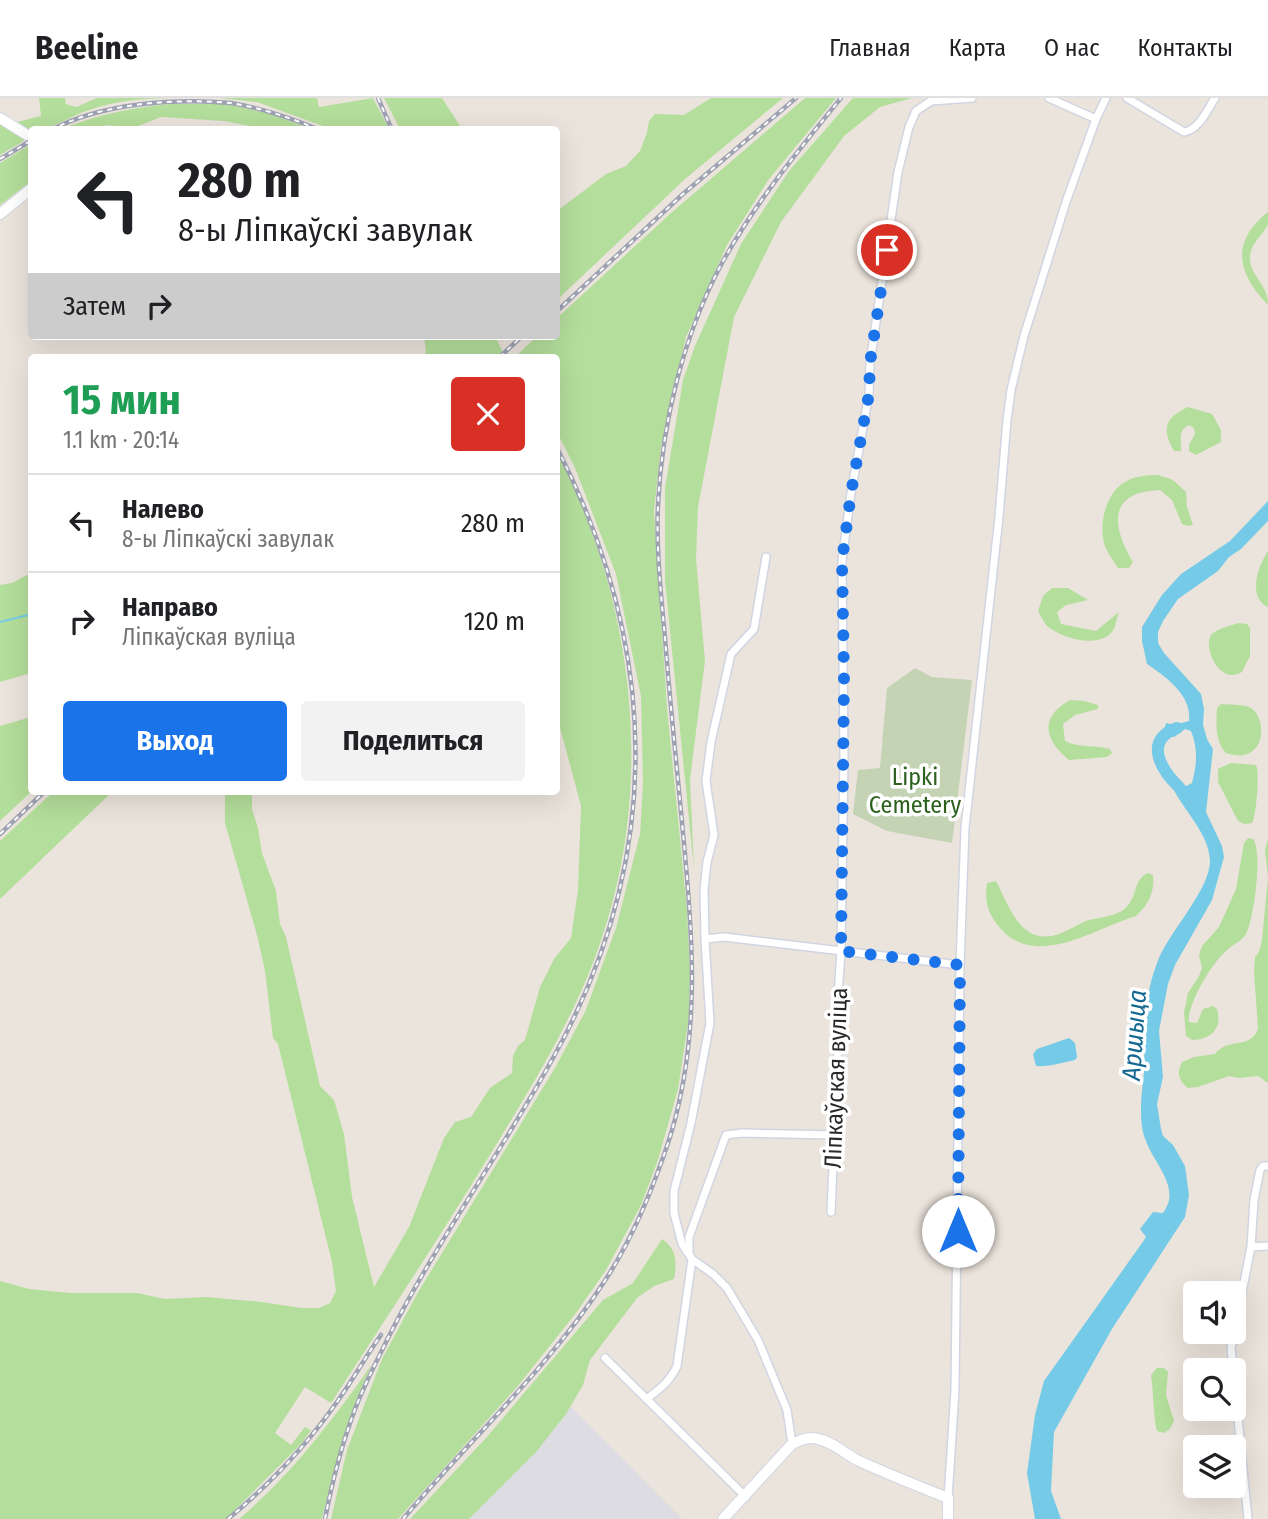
<!DOCTYPE html>
<html lang="ru">
<head>
<meta charset="utf-8">
<style>
  :root { --surface:#fff; --page:#f2f2f2; --text:#202124; --muted:#757577; --line:#e0e0e0; --accent:#1a73e8 }
  body { margin:0; font-family:"Fira Sans Condensed",sans-serif; background:var(--page); color:var(--text); height:100vh; display:flex; flex-direction:column; font-size:26px; white-space:nowrap }
  * { box-sizing:border-box; margin:0 }
  p { font-size:23px; color:var(--muted) }
  .icon { flex:none; width:38px; height:38px; fill:none; stroke:currentColor; stroke-width:2; stroke-linecap:round; stroke-linejoin:round }
  .map { position:relative; flex:1; overflow:hidden }
  .drawer { position:absolute; left:28px; top:256px; width:532px; height:441px; display:flex; flex-direction:column; background:var(--surface); border-radius:7px; box-shadow:0 7px 28px #0002 }
  .drawer>* { flex:none }
  .top-card { position:absolute; left:28px; top:28px; width:532px; height:214px; border-radius:7px; box-shadow:0 7px 28px #0002; background:#fff; color:var(--text); overflow:hidden }
  .fabs { position:absolute; left:1183px; top:1183px; display:grid; gap:14px }
  .fabs a { display:grid; place-items:center; width:63px; height:63px; border-radius:7px; background:var(--surface); box-shadow:0 7px 28px #0002; font-size:35px }
  .pin { position:absolute; display:grid; place-items:center; width:60px; height:60px; color:#fff; margin:-30px; border:4px solid #fff; border-radius:50%; box-shadow:0 2px 7px #0007 }
  .me { position:absolute; width:77px; margin:-38px; rotate:0deg; stroke-linejoin:round; filter:drop-shadow(0 0 5px #0008) }
  .turn { display:flex; align-items:center; gap:24px; height:147px; padding:0 35px; font-size:32px }
  .turn .icon { width:91px; height:91px; stroke-width:2.5 }
  .turn b { display:block; font-size:49px; line-height:60px }
  .then { display:flex; align-items:center; height:66px; padding:0 35px; background:#0003; gap:14px; font-size:26px }
  .round { display:grid; place-items:center; flex:none; width:74px; height:74px; border-radius:7px; background:var(--page) }
  .headline { display:flex; align-items:center; justify-content:space-between; height:119px; padding:0 35px }
  h1 { font-size:42px; font-weight:700; line-height:52px; color:#1e9e55 }
  .button { display:flex; gap:14px; margin-top:auto; padding:14px 35px }
  .button a { flex:1; height:80px; border-radius:7px; background:var(--accent); color:#fff; font-size:28px; font-weight:700; line-height:80px; text-align:center }
  .button a+a { background:var(--page); color:var(--text) }
  ul { padding:0; list-style:none }
  li { display:flex; align-items:center; gap:21px; height:98px; padding:0 35px; border-top:2px solid var(--line) }
  li div { flex:1 }
  li b { display:block; font-size:26px }
  li em { font-style:normal }
  header { display:flex; align-items:center; gap:42px; box-sizing:border-box; height:98px; padding:0 35px; background:var(--surface); border-bottom:2px solid var(--line) }
  header strong { font-size:33px }
  nav { display:flex; gap:38px; margin-inline-start:auto; font-size:24px }
  .map>svg:first-child { display:block }
  .industrial { fill:#dedce3 }
  .green { fill:#b4de9b }
  .cemetery { fill:#c4d3b4 }
  .water { fill:#75cbe7 }
  .lines { fill:none; stroke-linecap:round; stroke-linejoin:round }
  .stream { stroke:#75cbe7; stroke-width:2 }
  .river { stroke:#75cbe7; stroke-width:12 }
  .street-casing { stroke:#d1d5e1; stroke-width:10 }
  .secondary-casing { stroke:#d1d5e1; stroke-width:12 }
  .street { stroke:#fff; stroke-width:7 }
  .secondary { stroke:#fff; stroke-width:10 }
  .rail-casing { stroke:#9fa2b3; stroke-width:4.5 }
  .rail { stroke:#fff; stroke-width:2; stroke-dasharray:5; stroke-linecap:butt }
  .route { stroke:#1a73e8; stroke-width:12; stroke-dasharray:0 21.6 }
  .labels { text-anchor:middle; stroke-width:7; stroke-linejoin:round; paint-order:stroke }
  .park-label { font-size:24px; fill:#2d621e; stroke:#fff }
  .street-label { font-size:24px; fill:#292929; stroke:#fff }
  .water-label { font-size:26px; font-style:italic; fill:#156991; stroke:#fff }
</style>
</head>
<body>
<header>
<strong>Beeline</strong>
<nav><a>Главная</a><a>Карта</a><a>О нас</a><a>Контакты</a></nav>
</header>
<div class="map">
<svg width="1268" height="1421" viewBox="0 0 1268 1421">
  <rect width="100%" height="100%" fill="#ebe4dc"/>
  <path class="industrial" d="M 570,1308 L 682,1421 L 465,1421 Z"/>
  <path class="green" d="M 39,0 L 65,0 L 66,6 L 76,9 L 97,0 L 166,0 C 139,1 115,3 89,12 C 70,18 52,32 32,32 L 31,34 L 17,24 L 41,18 Z
    M 219,0 L 317,0 L 319,9 L 373,0 L 389,31 L 331,31 L 257,4 Z
    M 384,0 L 442,0 L 462,31 L 400,31 Z
    M 711,0 L 783,0 L 685,81 L 557,202 L 557,113 L 606,76 L 626,68 L 640,53 L 647,35 L 649,23 L 655,16 L 684,17 Z
    M 805,0 L 836,0 L 769,81 L 727,147 L 686,239 L 661,349 L 654,412 L 667,610 L 687,812 L 690,875 L 689,919 L 678,991 L 658,1062 L 641,1107 L 606,1172 L 576,1215 L 517,1289 L 398,1421 L 331,1421 L 347,1352 L 382,1261 L 417,1196 L 555,970 L 585,914 L 616,830 L 640,736 L 643,686 L 641,598 L 616,476 L 575,370 L 557,334 L 556,259 L 515,259 L 537,238 L 556,238 L 557,220 L 671,115 Z
    M 853,0 L 912,0 L 880,9 L 844,38 L 781,124 L 734,219 L 698,409 L 696,461 L 705,563 L 690,681 L 694,771 L 665,483 L 665,390 L 683,282 L 695,248 L 741,146 L 789,73 Z
    M 170,6 L 227,6 L 271,16 L 311,31 L 266,31 L 224,23 L 161,19 L 133,30 L 108,27 L 91,31 L 62,31 C 100,16 130,10 170,6 Z
    M 0,25 L 27,41 L 0,57 Z
    M 31,46 L 31,83 L 0,107 L 0,65 Z
    M 1268,114 C 1268,115 1268,125 1268,126 C 1263,138 1249,146 1250,161 C 1251,180 1268,185 1268,207 C 1237,175 1230,144 1268,114 Z
    M 424,238 L 495,238 L 503,254 L 497,259 L 423,259 L 426,254 Z
    M 1188,309 L 1212,316 L 1221,332 L 1221,344 L 1196,357 L 1189,353 L 1189,347 L 1195,336 L 1194,330 L 1189,327 C 1177,333 1182,342 1181,353 L 1174,353 C 1161,330 1165,320 1188,309 Z
    M 557,354 C 631,497 655,674 605,830 C 579,914 533,986 488,1060 C 437,1143 384,1224 331,1305 L 305,1289 L 275,1335 L 291,1347 L 305,1329 L 311,1332 L 302,1345 L 226,1421 L 0,1421 L 0,1183 L 29,1191 L 70,1195 L 137,1195 L 165,1201 L 206,1199 L 261,1204 L 302,1210 L 319,1210 L 330,1205 L 336,1193 L 332,1164 L 278,946 L 273,940 L 265,873 L 257,837 L 225,725 L 225,693 L 252,693 L 252,711 L 258,730 L 262,755 L 276,793 L 280,826 L 286,839 L 320,988 L 334,1002 L 344,1036 L 352,1099 L 374,1189 L 409,1129 L 444,1040 L 455,1024 L 471,1019 L 490,990 L 512,975 L 513,958 L 518,948 L 525,942 L 540,889 L 554,861 L 571,840 L 578,792 L 581,708 L 557,618 Z
    M 1158,377 L 1173,382 L 1186,394 L 1187,409 L 1193,427 L 1188,428 L 1182,426 L 1172,402 L 1160,392 C 1108,394 1111,427 1133,464 L 1129,470 L 1118,470 C 1113,462 1106,453 1104,445 C 1099,424 1106,395 1125,384 C 1133,378 1148,377 1158,377 Z
    M 1268,453 L 1268,509 C 1247,499 1258,468 1268,453 Z
    M 31,475 L 31,575 L 0,584 L 0,487 L 12,485 Z
    M 1052,490 L 1068,490 L 1088,502 L 1066,507 L 1057,514 L 1061,526 L 1096,533 L 1119,514 C 1117,519 1116,526 1114,531 C 1102,552 1062,541 1047,528 C 1044,525 1041,518 1038,513 L 1043,498 Z
    M 1239,525 L 1247,526 L 1250,530 L 1250,558 L 1242,574 C 1217,589 1201,543 1213,535 C 1220,530 1232,527 1239,525 Z
    M 1070,602 L 1084,603 L 1098,607 L 1098,611 L 1075,617 L 1063,626 L 1065,643 C 1079,650 1095,647 1110,651 L 1112,655 L 1107,659 L 1069,662 C 1044,642 1039,619 1070,602 Z
    M 1221,606 C 1230,607 1241,606 1249,609 C 1268,617 1268,669 1226,655 C 1215,643 1216,626 1217,610 Z
    M 31,619 L 32,693 L 0,723 L 0,628 Z
    M 1231,665 L 1256,667 C 1260,675 1256,719 1252,725 L 1244,726 L 1238,723 L 1218,684 L 1218,671 Z
    M 54,693 L 113,693 L 0,801 L 0,743 Z
    M 1248,740 L 1253,741 C 1263,754 1254,820 1246,836 C 1242,843 1232,847 1226,853 C 1212,865 1187,906 1189,924 L 1197,925 L 1203,911 L 1213,908 L 1217,911 C 1223,931 1210,942 1192,942 L 1186,938 L 1184,914 L 1188,895 L 1199,878 L 1202,870 L 1199,857 L 1202,848 L 1219,829 L 1236,791 L 1244,745 Z
    M 1268,741 L 1268,985 L 1258,978 L 1239,980 L 1229,978 L 1198,989 L 1188,990 C 1179,983 1176,975 1182,964 L 1194,959 L 1215,956 C 1227,939 1250,952 1258,931 L 1254,873 L 1255,859 L 1259,854 L 1262,842 L 1268,780 L 1265,752 Z
    M 1148,775 L 1153,777 C 1155,794 1148,807 1136,818 C 1095,830 1036,872 1000,830 C 988,816 984,803 987,785 L 996,783 C 1009,808 1021,849 1059,836 C 1070,832 1079,825 1089,822 C 1102,819 1121,818 1129,806 C 1137,796 1134,781 1148,775 Z
    M 662,1141 C 677,1151 677,1164 674,1181 L 654,1188 L 637,1200 L 590,1262 L 583,1287 L 566,1316 L 536,1354 L 469,1421 L 410,1421 L 486,1340 L 603,1202 L 633,1185 Z
    M 372,1266 C 349,1316 335,1367 322,1421 L 239,1421 C 291,1377 333,1322 372,1266 Z
    M 1157,1270 L 1164,1270 L 1168,1274 L 1166,1297 L 1174,1323 L 1170,1331 L 1164,1335 L 1157,1333 C 1154,1327 1153,1288 1151,1277 Z"/>
  <path class="cemetery" d="M 915,570 L 932,579 L 972,582 L 952,745 L 887,733 L 853,716 L 858,672 L 880,670 L 887,590 Z"/>
  <path class="water" d="M 1268,403 L 1268,423 L 1241,451 L 1229,459 L 1218,473 L 1178,501 L 1163,523 L 1158,534 L 1158,545 L 1164,555 L 1201,596 L 1204,611 L 1203,627 L 1207,641 L 1213,651 L 1206,714 L 1222,748 L 1224,759 L 1212,802 L 1175,867 L 1168,886 L 1159,933 L 1163,979 L 1157,1006 L 1161,1031 L 1163,1038 L 1173,1047 L 1185,1068 L 1189,1097 L 1185,1119 L 1112,1231 L 1054,1334 L 1051,1393 L 1061,1421 L 1035,1421 L 1027,1375 L 1035,1317 L 1044,1283 L 1142,1145 L 1146,1139 L 1140,1131 L 1153,1114 L 1163,1115 C 1182,1090 1154,1066 1146,1043 C 1141,1032 1141,1019 1141,1007 C 1141,994 1144,982 1144,970 C 1145,929 1143,899 1159,860 C 1171,832 1210,791 1210,763 C 1209,731 1176,707 1168,678 L 1170,676 L 1186,688 L 1192,685 C 1197,666 1198,651 1191,633 L 1185,631 L 1174,639 L 1163,636 L 1166,625 L 1174,627 L 1189,623 C 1192,597 1166,579 1147,566 L 1142,543 L 1142,529 L 1162,497 L 1181,476 L 1230,443 Z
    M 1069,940 L 1075,945 L 1077,959 L 1075,962 C 1062,965 1048,969 1036,968 L 1033,956 L 1037,951 Z"/>
  <g class="lines">
    <path class="stream" d="M 0,524 L 32,516"/>
    <path class="river" d="M 1177,630 C 1143,642 1161,672 1179,689"/>
    <g class="street-casing">
      <path id="street" d="M 1049,0 L 1096,21
        M 1127,0 L 1184,34 C 1199,32 1207,12 1215,0
        M 766,459 L 754,531 L 731,556 L 711,644 L 706,683 L 714,737 L 707,764 L 704,792 L 705,841 L 710,925 L 691,1025 L 674,1093 L 674,1115 L 682,1146 L 692,1161 L 713,1176 L 727,1190 L 758,1242 L 787,1312 L 792,1346
        M 705,841 L 724,839 L 960,867
        M 831,1114 L 839,930 L 837,911 L 841,853 L 844,657 L 842,463 L 851,395 L 869,296 L 870,265 L 898,74 L 909,29 L 916,13 L 931,3 L 972,0
        M 1251,1149 L 1268,1148
        M 689,1154 L 689,1139 L 726,1037 L 742,1035 L 835,1037
        M 605,1260 L 746,1399
        M 1233,1272 L 1231,1250 L 1251,1149 L 1254,1102 L 1260,1072 L 1263,1068 L 1268,1068
        M 1234,1281 L 1248,1421
        M 648,1300 C 661,1290 670,1283 677,1268 L 692,1161
        M 948,1400 L 955,1292 L 960,867 L 965,730 L 999,419 L 1007,322 L 1011,292 L 1024,238 L 1066,104 L 1096,21 L 1106,0"/>
    </g>
    <g class="secondary-casing">
      <path id="secondary" d="M 0,20 L 32,40
        M 0,116 L 32,90
        M 723,1421 L 792,1346 C 801,1342 809,1338 818,1341 C 833,1344 844,1355 857,1362 C 887,1376 918,1388 948,1400 L 948,1421"/>
    </g>
    <use href="#street" class="street"/>
    <use href="#secondary" class="secondary"/>
    <g class="rail-casing">
      <path id="rail" d="M 378,0 L 392,32
        M 51,32 C 102,5 174,0 231,5 C 262,10 291,20 320,32
        M 0,61 L 32,42
        M 556,214 L 683,96 L 796,0
        M 500,259 L 522,238
        M 0,736 L 45,693
        M 228,1421 C 270,1386 308,1346 339,1301 C 354,1280 366,1258 381,1237
        M 325,1421 C 332,1385 341,1349 354,1314 C 363,1289 376,1265 388,1240 C 437,1143 501,1055 553,960 C 665,760 660,550 556,348
        M 403,1421 C 470,1341 549,1270 606,1181 C 634,1138 654,1088 670,1039 C 701,938 693,838 683,735 C 677,670 670,605 665,540 C 661,496 656,451 658,407 C 662,325 683,238 722,165 C 755,105 798,53 841,0"/>
    </g>
    <use href="#rail" class="rail"/>
  </g>
  <g class="lines">
    <path class="route" d="M 887,152 L 870,265 L 869,296 L 851,395 L 842,463 L 844,580 L 841,853 L 960,867 L 958,1133"/>
  </g>
  <g class="labels">
    <g class="park-label">
      <text x="915" y="687">Lipki<tspan x="915" dy="28">Cemetery</tspan></text>
    </g>
    <g class="street-label">
      <text transform="translate(836 980) rotate(-88)" y="8">Ліпкаўская вуліца</text>
    </g>
    <g class="water-label">
      <text transform="translate(1134 937) rotate(-86)" y="9">Аршыца</text>
    </g>
  </g>
</svg>
<div class="fabs">
<a><svg class="icon" aria-label="sound" viewBox="0 0 24 24"><path d="M4 9h4l5-4v14l-5-4H4zM17 9q2 3 0 6"/></svg></a>
<a><svg class="icon" aria-label="search" viewBox="0 0 24 24"><circle cx="10" cy="10" r="6"/><path d="M15 15l6 6"/></svg></a>
<a><svg class="icon" aria-label="layers" viewBox="0 0 24 24"><path d="M12 4l9 5-9 5-9-5zM3 14l9 5 9-5"/></svg></a>
</div>
<div class="pin" style="left:887px;top:152px;background:#d93025"><svg class="icon" aria-label="arrive" viewBox="0 0 24 24"><path d="M6 21V4h12l-3 4 3 4H6"/></svg></div>
<svg class="me" style="left:958px;top:1133px" viewBox="-20 -20 40 40"><circle r="19" fill="#fff"/><path d="M0-13L10 11 0 6-10 11z" fill="#1a73e8"/></svg>
<div class="top-card">
<div class="turn"><svg class="icon" aria-label="left" viewBox="0 0 24 24"><path d="M17 20v-9H6M10 6l-5 5 5 5"/></svg><div><b>280 m</b>8-ы Ліпкаўскі завулак</div></div>
<div class="then">Затем<svg class="icon" aria-label="right" viewBox="0 0 24 24"><path d="M7 20v-9h11M14 6l5 5-5 5"/></svg></div>
</div>
<section class="drawer">
<div class="headline"><div><h1>15 мин</h1><p>1.1 km · 20:14</p></div><a class="round" style="background:#d93025;color:#fff"><svg class="icon" aria-label="close" viewBox="0 0 24 24"><path d="M6 6l12 12M18 6L6 18"/></svg></a></div>
<ul>
<li><svg class="icon" aria-label="left" viewBox="0 0 24 24"><path d="M17 20v-9H6M10 6l-5 5 5 5"/></svg><div><b>Налево</b><p>8-ы Ліпкаўскі завулак</p></div><em>280 m</em></li>
<li><svg class="icon" aria-label="right" viewBox="0 0 24 24"><path d="M7 20v-9h11M14 6l5 5-5 5"/></svg><div><b>Направо</b><p>Ліпкаўская вуліца</p></div><em>120 m</em></li>
</ul>
<div class="button"><a>Выход</a><a>Поделиться</a></div>
</section>
</div>
</body>
</html>
